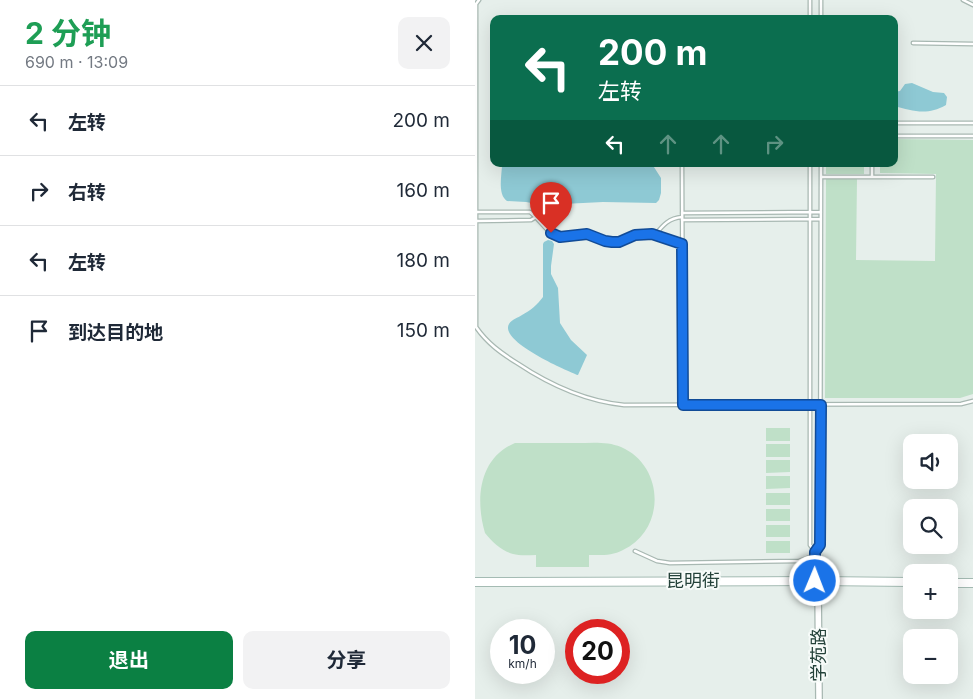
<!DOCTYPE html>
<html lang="zh">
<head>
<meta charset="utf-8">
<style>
  :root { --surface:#fff; --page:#f2f2f3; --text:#1f2937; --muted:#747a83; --line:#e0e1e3; --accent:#0b8043 }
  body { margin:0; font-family:Inter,"Noto Sans SC",sans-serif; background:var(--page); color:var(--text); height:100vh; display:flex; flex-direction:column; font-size:19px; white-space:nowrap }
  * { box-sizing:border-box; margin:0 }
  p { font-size:16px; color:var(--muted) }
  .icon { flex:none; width:28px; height:28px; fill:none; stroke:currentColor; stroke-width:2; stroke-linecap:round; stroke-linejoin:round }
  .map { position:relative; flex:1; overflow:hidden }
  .panel { display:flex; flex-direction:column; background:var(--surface); width:475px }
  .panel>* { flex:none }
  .hud { position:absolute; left:15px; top:15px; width:408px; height:152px; border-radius:10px; box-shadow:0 5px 20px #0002; background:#0b6e4f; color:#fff; overflow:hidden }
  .fabs { position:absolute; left:428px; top:434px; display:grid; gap:10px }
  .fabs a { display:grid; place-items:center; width:55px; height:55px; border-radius:10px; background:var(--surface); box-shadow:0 5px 20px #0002; font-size:25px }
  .speed { position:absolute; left:15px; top:619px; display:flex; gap:10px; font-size:25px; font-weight:700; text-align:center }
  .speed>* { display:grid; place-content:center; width:65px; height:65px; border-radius:50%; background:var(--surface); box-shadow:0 5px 20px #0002; line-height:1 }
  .speed small { font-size:12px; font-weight:400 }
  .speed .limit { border:8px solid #d22; background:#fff; color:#111 }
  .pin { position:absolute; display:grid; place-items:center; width:42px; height:42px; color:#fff; margin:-51px -21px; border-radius:50% 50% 50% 0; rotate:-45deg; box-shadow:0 0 5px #0007 }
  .pin .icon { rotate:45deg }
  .me { position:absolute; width:55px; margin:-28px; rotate:1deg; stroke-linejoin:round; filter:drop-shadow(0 0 4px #0008) }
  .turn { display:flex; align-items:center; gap:18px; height:105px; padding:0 25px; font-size:22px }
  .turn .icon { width:65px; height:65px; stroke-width:2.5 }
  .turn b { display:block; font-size:35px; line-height:42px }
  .lanes { display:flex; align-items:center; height:48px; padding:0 25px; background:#0003; justify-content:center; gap:25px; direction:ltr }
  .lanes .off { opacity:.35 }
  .round { display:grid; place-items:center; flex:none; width:52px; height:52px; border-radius:10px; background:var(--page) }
  .headline { display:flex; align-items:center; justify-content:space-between; height:85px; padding:0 25px }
  h1 { font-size:30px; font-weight:700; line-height:38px; color:#1e9e55 }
  .action { display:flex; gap:10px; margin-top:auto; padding:10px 25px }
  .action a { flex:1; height:58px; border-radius:10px; background:var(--accent); color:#fff; font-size:20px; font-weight:700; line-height:58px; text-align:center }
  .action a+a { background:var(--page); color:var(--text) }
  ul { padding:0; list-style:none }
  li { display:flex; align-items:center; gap:15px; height:70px; padding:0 25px; border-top:1px solid var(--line) }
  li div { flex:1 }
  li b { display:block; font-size:19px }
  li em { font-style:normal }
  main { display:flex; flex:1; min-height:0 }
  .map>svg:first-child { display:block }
  .green { fill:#bfe0c8 }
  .water { fill:#8ec9d4 }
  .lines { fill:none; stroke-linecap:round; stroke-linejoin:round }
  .lane-casing { stroke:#a8b8b2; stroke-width:5 }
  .street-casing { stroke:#a8b8b2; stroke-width:8 }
  .secondary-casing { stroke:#a4bbb3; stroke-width:10 }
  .lane { stroke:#fff; stroke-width:2.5 }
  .street { stroke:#fff; stroke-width:5.5 }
  .secondary { stroke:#fff; stroke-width:8 }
  .route-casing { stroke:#114b97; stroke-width:12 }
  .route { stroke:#1a73e8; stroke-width:9 }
  .labels { text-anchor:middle; stroke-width:4; stroke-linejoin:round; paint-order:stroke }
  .street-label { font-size:18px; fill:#24423a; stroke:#f7fbf9 }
</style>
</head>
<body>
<main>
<section class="panel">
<div class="headline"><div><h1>2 分钟</h1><p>690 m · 13:09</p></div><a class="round"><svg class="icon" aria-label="close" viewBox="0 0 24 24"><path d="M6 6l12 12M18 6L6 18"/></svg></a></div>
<ul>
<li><svg class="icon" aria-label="left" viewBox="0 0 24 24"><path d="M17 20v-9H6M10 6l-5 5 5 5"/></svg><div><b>左转</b></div><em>200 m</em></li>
<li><svg class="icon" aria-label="right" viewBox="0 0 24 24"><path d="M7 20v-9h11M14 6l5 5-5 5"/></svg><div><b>右转</b></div><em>160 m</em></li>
<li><svg class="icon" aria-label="left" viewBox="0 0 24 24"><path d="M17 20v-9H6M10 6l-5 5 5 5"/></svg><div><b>左转</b></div><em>180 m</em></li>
<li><svg class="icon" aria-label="arrive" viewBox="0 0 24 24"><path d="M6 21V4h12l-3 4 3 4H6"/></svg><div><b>到达目的地</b></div><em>150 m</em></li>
</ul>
<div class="action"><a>退出</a><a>分享</a></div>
</section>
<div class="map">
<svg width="498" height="699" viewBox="0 0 498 699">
  <rect width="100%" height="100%" fill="#e6efeb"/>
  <path class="green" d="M 419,139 L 498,140 L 498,394 L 485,398 L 350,398 L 351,179 L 382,179 L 381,260 L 460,261 L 461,174 L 405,173 L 405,164 L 419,164 Z
    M 351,164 L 389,164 L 389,174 L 351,174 Z
    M 291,428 L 315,428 L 315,441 L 291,441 Z
    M 40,443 C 60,443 81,443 101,443 C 116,443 132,441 146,447 C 190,466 191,530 148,550 C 137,556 126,555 114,555 L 114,567 L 61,567 L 61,555 C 54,555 45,556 38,554 C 27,551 17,542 10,533 C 0,499 4,458 40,443 Z
    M 291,444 L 315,444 L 315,457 L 291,457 Z
    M 291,460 L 315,460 L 315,472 L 291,473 Z
    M 291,476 L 315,476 L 315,488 L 291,489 Z
    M 291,493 L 315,493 L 315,505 L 291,505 Z
    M 291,509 L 315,509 L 315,521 L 291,521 Z
    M 291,525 L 315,525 L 315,537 L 291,537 Z
    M 291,541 L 315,541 L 315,553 L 291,553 Z"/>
  <path class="water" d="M 437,83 L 458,92 L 469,93 L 472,97 L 471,105 C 452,116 438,111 419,106 L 419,92 L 425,91 L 430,84 Z
    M 27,164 L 177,164 L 186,178 L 186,193 L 184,200 L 181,203 L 128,202 L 68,205 L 51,202 L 32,201 C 22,194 27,175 27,164 Z
    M 73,240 L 77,241 L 79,244 L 76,266 L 76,274 L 83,288 L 85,323 L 96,340 L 112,355 L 103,375 C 90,370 24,341 34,324 C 37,319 43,318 47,315 C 55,311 63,304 68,297 L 68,244 L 69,242 Z"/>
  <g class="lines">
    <g class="lane-casing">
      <path id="lane" d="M 4,0 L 1,4 L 1,327 C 12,343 26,353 42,363 C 75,385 109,401 149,405 L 486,404 L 498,401
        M 488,0 L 498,5
        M 335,19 L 335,0
        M 346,19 L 346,0
        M 438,43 L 498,44
        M 419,123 L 498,123
        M 419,136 L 498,136
        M 207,164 L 208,405
        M 335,164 L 335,545 L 340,552
        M 397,164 L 397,177
        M 346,177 L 458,177
        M 1,212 L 55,212 C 63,218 72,232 80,236 C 89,240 101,234 111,234 C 120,235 127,242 136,242 C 145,242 150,237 158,235 C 175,231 191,239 207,244
        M 207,213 L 346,212
        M 207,220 L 345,219
        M 1,221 L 56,220 L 61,217
        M 180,235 C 188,225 194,218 207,217
        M 160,551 L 182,561 L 195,563 L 324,561 L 340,555
        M 340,580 L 340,552 L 345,545 L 346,164"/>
    </g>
    <g class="street-casing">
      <path id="street" d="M 343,581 L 344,699"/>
    </g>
    <g class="secondary-casing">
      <path id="secondary" d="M 0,582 L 343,581 L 436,582
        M 474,583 L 498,583"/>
    </g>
    <use href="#lane" class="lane"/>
    <use href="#street" class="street"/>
    <use href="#secondary" class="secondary"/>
  </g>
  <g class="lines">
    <g class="route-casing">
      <path id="route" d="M 76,233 L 85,237 L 112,234 L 130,241 L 137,242 L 144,242 L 160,235 L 177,234 L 207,244 L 208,405 L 346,405 L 345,545 L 340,552 L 340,581"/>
    </g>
    <use href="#route" class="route"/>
  </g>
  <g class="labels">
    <g class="street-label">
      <text x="218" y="587">昆明街</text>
      <text transform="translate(344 655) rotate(-90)" y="6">学苑路</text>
    </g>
  </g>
</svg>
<div class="fabs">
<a><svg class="icon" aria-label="sound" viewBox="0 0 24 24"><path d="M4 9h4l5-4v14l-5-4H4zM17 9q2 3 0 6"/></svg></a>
<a><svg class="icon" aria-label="search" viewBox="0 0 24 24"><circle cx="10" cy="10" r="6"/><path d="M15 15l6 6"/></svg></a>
<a>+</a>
<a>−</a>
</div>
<div class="speed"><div>10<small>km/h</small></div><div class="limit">20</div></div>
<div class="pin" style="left:76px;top:233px;background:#d93025"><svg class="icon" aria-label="arrive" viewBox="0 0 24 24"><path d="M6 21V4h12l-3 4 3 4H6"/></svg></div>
<svg class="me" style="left:340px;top:581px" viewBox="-20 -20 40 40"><circle r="17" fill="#1a73e8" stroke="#fff" stroke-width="3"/><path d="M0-11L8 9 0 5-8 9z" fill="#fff"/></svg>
<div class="hud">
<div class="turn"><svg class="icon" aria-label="left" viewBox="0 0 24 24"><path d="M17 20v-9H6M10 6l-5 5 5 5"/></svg><div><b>200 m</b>左转</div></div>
<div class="lanes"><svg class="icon" aria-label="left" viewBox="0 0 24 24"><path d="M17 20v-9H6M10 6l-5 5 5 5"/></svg><svg class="icon off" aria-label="ahead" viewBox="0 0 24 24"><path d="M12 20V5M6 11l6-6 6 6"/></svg><svg class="icon off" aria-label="ahead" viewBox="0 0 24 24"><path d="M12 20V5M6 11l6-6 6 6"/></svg><svg class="icon off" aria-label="right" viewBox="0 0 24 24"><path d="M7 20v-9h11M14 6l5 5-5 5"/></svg></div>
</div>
</div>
</main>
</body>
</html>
